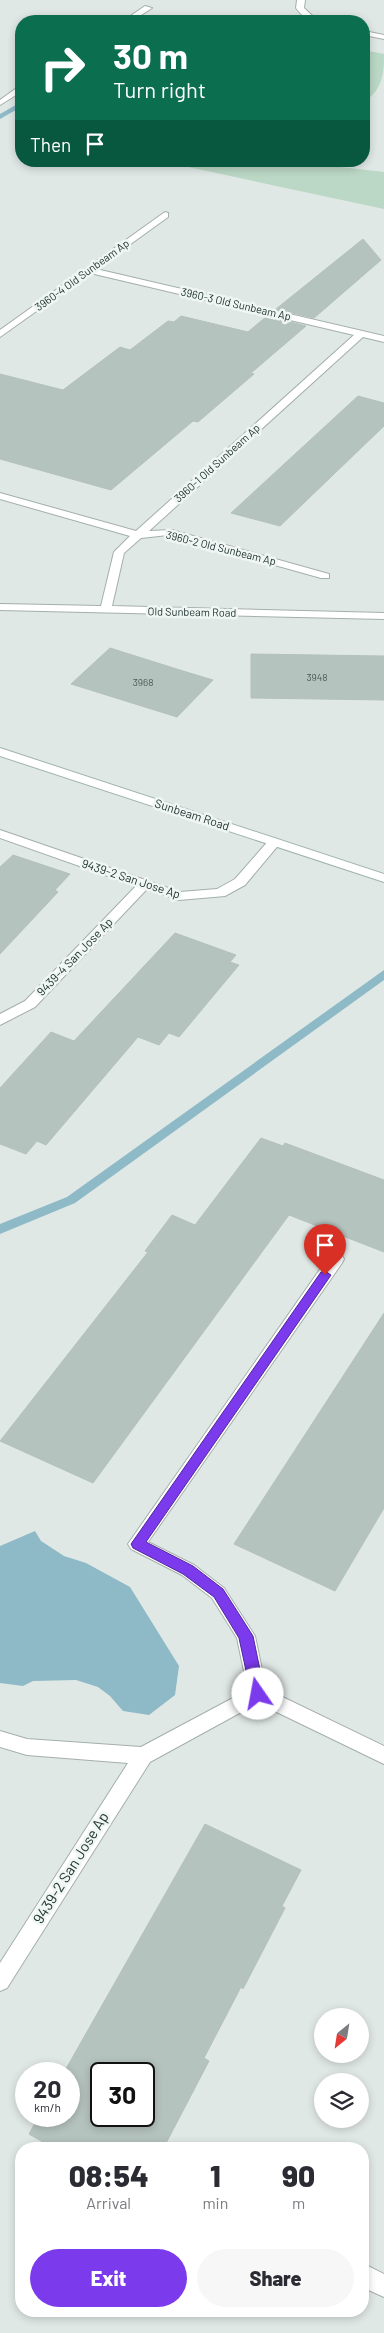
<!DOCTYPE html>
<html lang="en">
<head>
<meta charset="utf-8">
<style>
  :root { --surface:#fff; --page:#f7f7f7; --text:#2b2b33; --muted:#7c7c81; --accent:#7c3aed }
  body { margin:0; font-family:Barlow,sans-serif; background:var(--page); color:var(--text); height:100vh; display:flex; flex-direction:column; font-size:19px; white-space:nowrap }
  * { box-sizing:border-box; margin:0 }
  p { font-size:16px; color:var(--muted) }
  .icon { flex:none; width:28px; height:28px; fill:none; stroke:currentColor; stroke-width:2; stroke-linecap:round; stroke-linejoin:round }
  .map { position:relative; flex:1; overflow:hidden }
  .drawer { position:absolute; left:15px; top:2142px; width:354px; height:175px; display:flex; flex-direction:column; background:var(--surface); border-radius:20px; box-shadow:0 2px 8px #0003 }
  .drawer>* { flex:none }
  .top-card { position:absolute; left:15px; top:15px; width:355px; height:152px; border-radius:20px; box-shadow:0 2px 8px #0003; background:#0b6e4f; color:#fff; overflow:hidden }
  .needle { width:32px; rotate:210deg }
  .fabs { position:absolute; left:314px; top:2008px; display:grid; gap:10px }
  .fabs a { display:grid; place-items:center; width:55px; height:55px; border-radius:50%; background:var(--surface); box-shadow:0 2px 8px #0003; font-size:25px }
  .speed { position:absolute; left:15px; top:2062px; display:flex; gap:10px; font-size:25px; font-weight:700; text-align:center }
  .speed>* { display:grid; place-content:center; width:65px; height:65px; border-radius:50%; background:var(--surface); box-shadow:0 2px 8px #0003; line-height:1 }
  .speed small { font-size:12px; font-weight:400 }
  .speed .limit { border:2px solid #111; border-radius:8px; background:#fff; color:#111 }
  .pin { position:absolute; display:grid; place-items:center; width:42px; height:42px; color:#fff; margin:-51px -21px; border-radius:50% 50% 50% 0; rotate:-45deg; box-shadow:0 0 5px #0007 }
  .pin .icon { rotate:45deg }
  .me { position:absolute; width:55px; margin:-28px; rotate:348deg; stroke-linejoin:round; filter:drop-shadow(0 0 4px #0008) }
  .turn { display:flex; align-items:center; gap:18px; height:105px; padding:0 15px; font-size:22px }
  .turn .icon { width:65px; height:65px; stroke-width:2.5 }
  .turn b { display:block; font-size:35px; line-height:42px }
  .then { display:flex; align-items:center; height:48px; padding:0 15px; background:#0003; gap:10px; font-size:19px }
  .eta { display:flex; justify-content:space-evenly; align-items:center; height:85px; text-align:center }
  .eta b { font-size:30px; font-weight:800; line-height:35px }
  .action { display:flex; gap:10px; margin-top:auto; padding:10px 15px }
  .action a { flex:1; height:58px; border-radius:30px; background:var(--accent); color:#fff; font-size:20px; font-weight:800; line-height:58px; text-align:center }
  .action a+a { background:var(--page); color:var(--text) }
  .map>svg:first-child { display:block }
  .green { fill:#bbd7c5 }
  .water { fill:#8eb9c7 }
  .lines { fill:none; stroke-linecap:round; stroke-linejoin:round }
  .stream { fill:#8eb9c7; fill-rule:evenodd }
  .building { fill:#b5c3be; stroke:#b3c1bd; fill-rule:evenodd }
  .street-casing { stroke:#a4afac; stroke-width:2 }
  .secondary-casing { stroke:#a0b3ae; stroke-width:2 }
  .street { fill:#fff; fill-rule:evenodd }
  .secondary { fill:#fff; fill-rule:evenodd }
  .route { fill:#7c3aed; stroke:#51269a }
  .labels { text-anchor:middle; stroke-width:5; stroke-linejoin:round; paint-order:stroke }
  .number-label { font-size:10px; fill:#485956 }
  .far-street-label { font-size:11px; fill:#233633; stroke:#eff6f3 }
  .street-label { font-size:12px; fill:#233633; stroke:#eff6f3 }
  .near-street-label { font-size:15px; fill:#233633; stroke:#eff6f3 }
</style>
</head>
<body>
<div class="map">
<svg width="384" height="2333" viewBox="0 0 384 2333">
  <rect width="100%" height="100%" fill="#e0e8e5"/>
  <path class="green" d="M 364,50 L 384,54 C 384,75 382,90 364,102 Z
    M 160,161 L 303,161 L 305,163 L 384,172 L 384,209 Z"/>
  <path class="water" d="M 35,1531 L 41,1541 L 64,1556 L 86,1563 L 130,1587 L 179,1666 L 175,1695 L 149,1715 L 123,1711 L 110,1696 L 98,1687 L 76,1680 L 33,1681 L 23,1686 L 0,1683 L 0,1546 Z"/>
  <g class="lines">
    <path class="stream" d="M 21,102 L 21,107 L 0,119 L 0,114 Z
      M 384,970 L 384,980 L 75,1203 L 0,1234 L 0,1224 L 67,1197 Z"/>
  </g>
  <path class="building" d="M 363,239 L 381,260 L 314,318 L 276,309 Z
    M 181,316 L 248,332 L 267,316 L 306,326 L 251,373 L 254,374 L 198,422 L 193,421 L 111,490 L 0,459 L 0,374 L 63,390 L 120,347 L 130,350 L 168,321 L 174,322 Z
    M 358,396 L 384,403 L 384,426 L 280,526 L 231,513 Z
    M 110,648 L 183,671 L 213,680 L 177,717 L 71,684 Z
    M 251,654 L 384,656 L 384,700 L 251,698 Z
    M 13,855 L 70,874 L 55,890 L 58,892 L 0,954 L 0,867 Z
    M 175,933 L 236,955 L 230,962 L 239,965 L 179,1037 L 169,1033 L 159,1045 L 138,1037 L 46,1145 L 37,1141 L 26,1154 L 0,1144 L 0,1088 L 51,1032 L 74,1041 Z
    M 261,1138 L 283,1146 L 285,1143 L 384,1180 L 384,1252 L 289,1215 L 93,1483 L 0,1441 L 148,1252 L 145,1251 L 172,1215 L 195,1225 Z
    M 384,1313 L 384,1508 L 335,1591 L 234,1544 Z
    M 205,1824 L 301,1870 L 282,1906 L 285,1908 L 243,1989 L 241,1987 L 204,2058 L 209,2061 L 163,2149 L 55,2149 L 29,2134 L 39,2116 L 69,2116 L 69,2074 L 63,2074 ZM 101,2074 L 144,2074 L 144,2116 L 101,2116 Z"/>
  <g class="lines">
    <g class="street-casing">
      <path id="street" d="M 297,0 L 305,0 L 304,8 L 318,21 C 307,21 303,17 296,8 Z
        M 145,6 L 152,8 L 132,21 L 123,21 Z
        M 364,31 L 384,35 L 384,39 L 364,35 Z
        M 18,87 L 21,87 L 21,92 L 0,105 L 0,100 Z
        M 165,212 L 168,213 L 168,217 L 96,269 L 384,336 L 384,342 L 363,337 L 149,531 L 172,530 L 329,574 L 329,578 L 321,578 L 168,535 L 141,538 L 124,553 L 112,606 L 384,613 L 384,619 L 0,610 L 0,604 L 101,606 L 114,552 L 130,536 L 0,499 L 0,493 L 136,531 L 354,335 L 90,273 L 0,337 L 0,330 Z
        M 0,830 L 180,892 L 217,889 L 235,879 L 270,839 L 275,838 L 281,842 L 245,885 L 225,896 L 179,900 L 147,889 L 35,1007 L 0,1025 L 0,1014 L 25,1001 L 136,886 L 0,838 Z
        M 336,1253 L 342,1255 L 344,1259 L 342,1263 L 148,1542 L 194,1565 L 224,1588 L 255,1636 L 266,1689 L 384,1746 L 384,1764 L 258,1703 L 150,1762 L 7,1988 L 0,1991 L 0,1963 L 128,1763 L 27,1755 L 0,1747 L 0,1731 L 27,1739 L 141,1747 L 248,1690 L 237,1638 L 212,1598 L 182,1575 L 131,1549 L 128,1544 L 330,1255 Z
        M 362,2263 L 384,2274 L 384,2297 L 362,2287 Z"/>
    </g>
    <g class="secondary-casing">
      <path id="secondary" d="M 0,748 L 384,874 L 384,882 L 0,756 Z"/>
    </g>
    <use href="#street" class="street"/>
    <use href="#secondary" class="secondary"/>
  </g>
  <path class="route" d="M 325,1271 L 331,1275 L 329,1278 L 146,1542 L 193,1566 L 223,1589 L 253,1636 L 265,1694 L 263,1699 L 258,1701 L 253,1699 L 251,1694 L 239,1638 L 214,1597 L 183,1574 L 133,1548 L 131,1544 L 321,1272 Z"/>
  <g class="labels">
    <g class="number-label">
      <text x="317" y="681">3948</text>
      <text x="143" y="686">3968</text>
    </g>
    <g class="far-street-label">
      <text transform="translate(82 275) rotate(-36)" y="4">3960-4 Old Sunbeam Ap</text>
      <text transform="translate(236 304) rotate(13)" y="4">3960-3 Old Sunbeam Ap</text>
      <text transform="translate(217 463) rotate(-42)" y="4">3960-1 Old Sunbeam Ap</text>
      <text transform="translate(221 548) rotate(14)" y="4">3960-2 Old Sunbeam Ap</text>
      <text transform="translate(192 612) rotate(1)" y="4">Old Sunbeam Road</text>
    </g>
    <g class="street-label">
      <text transform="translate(192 815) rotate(18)" y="4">Sunbeam Road</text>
      <text transform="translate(131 879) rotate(18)" y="4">9439-2 San Jose Ap</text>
      <text transform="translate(75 957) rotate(-46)" y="4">9439-4 San Jose Ap</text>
    </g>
    <g class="near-street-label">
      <text transform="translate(71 1868) rotate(-58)" y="5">9439-2 San Jose Ap</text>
    </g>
  </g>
</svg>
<div class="fabs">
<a><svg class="needle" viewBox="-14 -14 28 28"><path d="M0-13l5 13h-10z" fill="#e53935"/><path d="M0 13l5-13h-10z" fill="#7c7c81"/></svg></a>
<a><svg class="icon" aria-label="layers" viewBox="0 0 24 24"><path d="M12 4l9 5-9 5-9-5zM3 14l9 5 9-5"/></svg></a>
</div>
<div class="speed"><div>20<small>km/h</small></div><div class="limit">30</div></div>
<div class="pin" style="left:325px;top:1275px;background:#d93025"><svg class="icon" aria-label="arrive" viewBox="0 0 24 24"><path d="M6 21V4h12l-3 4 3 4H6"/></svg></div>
<svg class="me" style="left:258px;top:1694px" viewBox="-20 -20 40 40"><circle r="19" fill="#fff"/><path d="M0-13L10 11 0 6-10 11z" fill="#7c3aed"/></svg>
<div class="top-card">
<div class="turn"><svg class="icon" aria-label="right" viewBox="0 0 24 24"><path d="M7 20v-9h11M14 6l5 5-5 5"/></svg><div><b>30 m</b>Turn right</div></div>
<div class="then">Then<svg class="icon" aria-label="arrive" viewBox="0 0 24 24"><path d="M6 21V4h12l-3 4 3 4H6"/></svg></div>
</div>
<section class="drawer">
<div class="eta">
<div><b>08:54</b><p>Arrival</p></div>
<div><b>1</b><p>min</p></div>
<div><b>90</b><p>m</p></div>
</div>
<div class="action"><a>Exit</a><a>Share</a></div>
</section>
</div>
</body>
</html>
